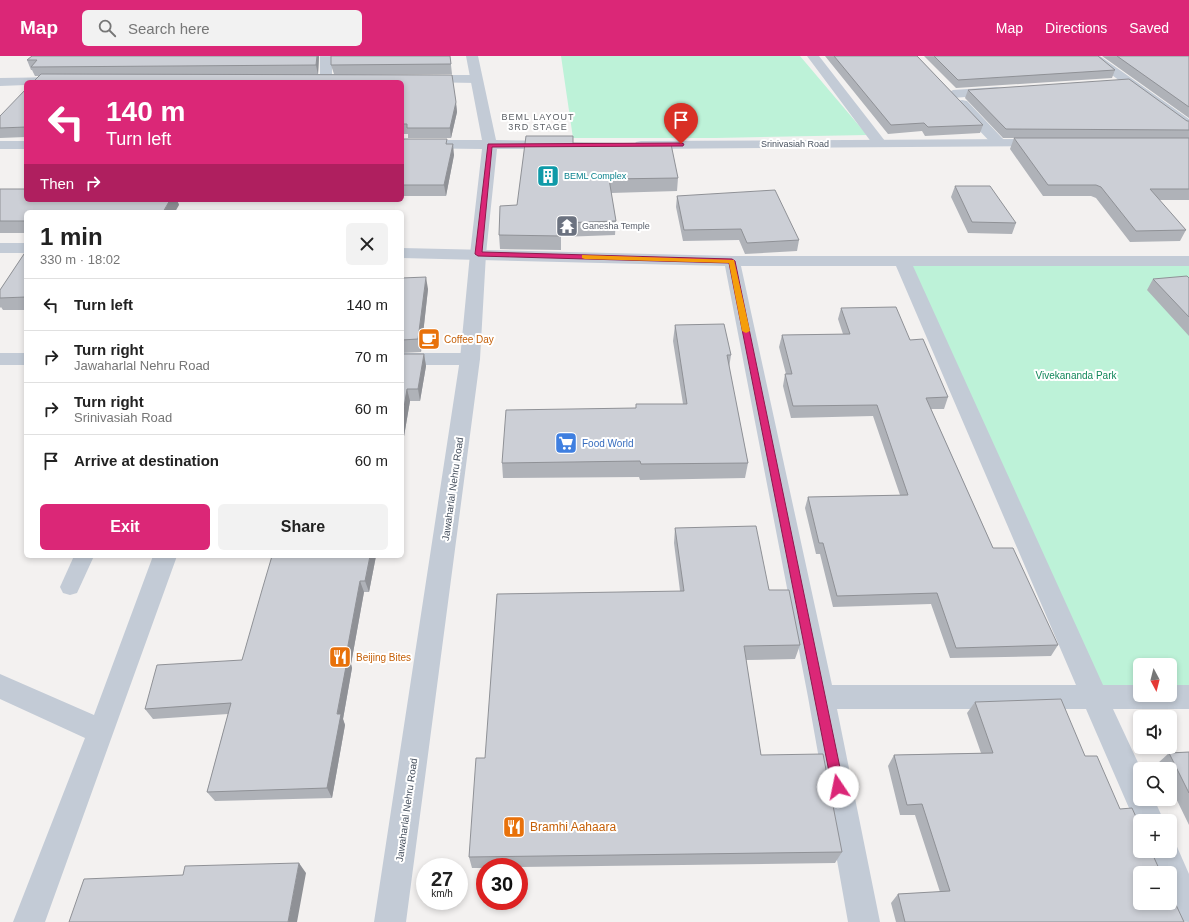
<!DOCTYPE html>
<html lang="en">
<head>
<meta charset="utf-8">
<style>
  :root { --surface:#fff; --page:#f2f2f2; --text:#222; --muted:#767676; --line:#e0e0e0; --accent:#db2777 }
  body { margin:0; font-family:Helvetica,sans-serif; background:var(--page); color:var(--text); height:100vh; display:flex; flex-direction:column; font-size:15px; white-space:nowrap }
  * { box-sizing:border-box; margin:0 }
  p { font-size:13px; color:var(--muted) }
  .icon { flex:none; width:22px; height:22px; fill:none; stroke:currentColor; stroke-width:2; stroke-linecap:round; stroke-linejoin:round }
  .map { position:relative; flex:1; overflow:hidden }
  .details { position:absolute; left:24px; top:154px; width:380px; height:348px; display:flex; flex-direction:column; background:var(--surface); border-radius:6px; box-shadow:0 2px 6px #0003 }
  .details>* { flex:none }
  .banner { position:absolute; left:24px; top:24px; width:380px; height:122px; border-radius:6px; box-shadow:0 2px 6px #0003; background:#db2777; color:#fff; overflow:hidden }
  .needle { width:26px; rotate:173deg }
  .buttons { position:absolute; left:1133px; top:602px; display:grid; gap:8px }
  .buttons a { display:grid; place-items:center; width:44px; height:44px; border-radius:6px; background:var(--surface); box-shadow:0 2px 6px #0003; font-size:20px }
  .speed { position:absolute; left:416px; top:802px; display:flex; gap:8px; font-size:20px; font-weight:700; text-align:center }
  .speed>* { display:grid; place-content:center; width:52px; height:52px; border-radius:50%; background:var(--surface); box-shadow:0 2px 6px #0003; line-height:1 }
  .speed small { font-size:10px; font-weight:400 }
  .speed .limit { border:6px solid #d22; background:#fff; color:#111 }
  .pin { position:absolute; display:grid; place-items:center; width:34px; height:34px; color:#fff; margin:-41px -17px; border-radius:50% 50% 50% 0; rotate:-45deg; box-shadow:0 0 4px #0007 }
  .pin .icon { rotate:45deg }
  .me { position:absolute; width:44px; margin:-22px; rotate:349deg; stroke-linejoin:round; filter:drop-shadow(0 0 3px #0008) }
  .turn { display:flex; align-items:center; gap:14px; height:84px; padding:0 16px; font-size:18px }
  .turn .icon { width:52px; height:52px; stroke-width:2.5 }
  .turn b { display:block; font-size:28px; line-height:34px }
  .then { display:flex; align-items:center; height:38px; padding:0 16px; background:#0003; gap:8px; font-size:15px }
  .round { display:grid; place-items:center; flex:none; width:42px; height:42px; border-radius:6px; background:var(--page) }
  .overview { display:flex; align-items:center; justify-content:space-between; height:68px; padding:0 16px }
  h1 { font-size:24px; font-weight:600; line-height:30px }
  .action { display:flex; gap:8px; margin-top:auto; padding:8px 16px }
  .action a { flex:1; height:46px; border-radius:6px; background:var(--accent); color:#fff; font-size:16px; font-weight:600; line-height:46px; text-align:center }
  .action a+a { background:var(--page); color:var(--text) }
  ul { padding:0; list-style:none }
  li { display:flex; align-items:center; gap:12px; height:52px; padding:0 16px; border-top:1px solid var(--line) }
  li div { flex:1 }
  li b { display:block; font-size:15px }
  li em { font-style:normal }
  header { display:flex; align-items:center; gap:24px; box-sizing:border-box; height:56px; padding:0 20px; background:var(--accent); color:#fff }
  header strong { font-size:19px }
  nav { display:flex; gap:22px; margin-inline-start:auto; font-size:14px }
  .search { width:280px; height:36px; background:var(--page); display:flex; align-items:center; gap:10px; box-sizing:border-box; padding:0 14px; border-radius:6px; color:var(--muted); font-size:15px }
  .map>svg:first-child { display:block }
  .green { fill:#bdf2d8 }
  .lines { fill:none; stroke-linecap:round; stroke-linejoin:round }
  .service { fill:#c3cbd6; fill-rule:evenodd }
  .minor { fill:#c3cbd6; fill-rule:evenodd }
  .tertiary { fill:#c3cbd6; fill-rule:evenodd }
  .wall { fill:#afb2b8 }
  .shaded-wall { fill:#8f9196 }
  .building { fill:#cccfd6; stroke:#8f9196 }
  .route { fill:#db2777; stroke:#8e194d }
  .slow { fill:#f59e0b }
  .labels { text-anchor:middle; stroke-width:4; stroke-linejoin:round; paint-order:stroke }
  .far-neighbourhood-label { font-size:9px; letter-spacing:1px; fill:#5c6066; stroke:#fff }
  .far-street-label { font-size:9px; fill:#47515f; stroke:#fff }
  .far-culture-label { font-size:9px; fill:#0d838f; stroke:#fff; text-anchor:start }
  .far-worship-label { font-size:9px; fill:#5b616d; stroke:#fff; text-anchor:start }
  .food-label { font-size:10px; fill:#c56008; stroke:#fff; text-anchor:start }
  .park-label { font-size:10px; fill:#11875a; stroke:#fff }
  .shop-label { font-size:10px; fill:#366cbe; stroke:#fff; text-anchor:start }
  .street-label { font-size:10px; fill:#47515f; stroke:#fff }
  .near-food-label { font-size:12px; fill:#c56008; stroke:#fff; text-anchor:start }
</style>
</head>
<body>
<header>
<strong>Map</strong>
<div class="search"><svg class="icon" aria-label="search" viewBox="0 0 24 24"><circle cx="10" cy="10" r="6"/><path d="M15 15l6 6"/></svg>Search here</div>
<nav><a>Map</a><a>Directions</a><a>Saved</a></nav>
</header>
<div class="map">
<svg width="1189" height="866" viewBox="0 0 1189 866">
  <rect width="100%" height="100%" fill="#f3f1f0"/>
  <path class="green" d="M 561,0 L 800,0 L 867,79 L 716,82 L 573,82 Z
    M 902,205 L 1189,205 L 1189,629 L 1170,629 L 1170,609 L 1140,609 L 1140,629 L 1089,629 Z"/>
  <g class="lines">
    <path class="service" d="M 74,500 L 94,500 L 77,537 L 70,539 L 63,537 L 60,531 Z"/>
    <path class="minor" d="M 320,0 L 332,0 L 332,23 L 330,26 L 323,26 L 320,23 Z
      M 807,0 L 819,0 L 885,85 L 887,88 L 885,91 L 875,91 Z
      M 1086,0 L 1100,0 L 1189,63 L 1189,73 L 1184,72 Z
      M 424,19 L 476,19 L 482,23 L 476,27 L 420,26 L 418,23 L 420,20 Z
      M 63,21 L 67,22 L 69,26 L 26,26 L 26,29 L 0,30 L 0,22 Z
      M 997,31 L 1002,32 L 1003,35 L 1002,38 L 953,42 L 946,38 L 953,34 Z
      M 962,44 L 967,45 L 1004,84 L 1006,87 L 1004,90 L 994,90 L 957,51 L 955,48 L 957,45 Z
      M 0,187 L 26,187 L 26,197 L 0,197 Z
      M 402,192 L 732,200 L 1189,200 L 1189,210 L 913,210 L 1103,629 L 1140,629 L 1140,639 L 1170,639 L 1170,629 L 1189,629 L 1189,653 L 1113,653 L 1141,713 L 1140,743 L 1154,743 L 1164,765 L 1140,765 L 1140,776 L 1139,775 L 1086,653 L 837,653 L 880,866 L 848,866 L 808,641 L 725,210 L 402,202 ZM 741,210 L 896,210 L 1076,629 L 832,629 Z
      M 0,297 L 26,297 L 26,309 L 0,309 Z
      M 402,297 L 470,297 L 477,299 L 480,303 L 477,307 L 470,309 L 402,309 Z
      M 153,500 L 177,500 L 45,866 L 13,866 L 85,682 L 0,643 L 0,618 L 94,659 Z
      M 1170,783 L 1174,784 L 1189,818 L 1189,866 L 1178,865 L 1170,847 L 1170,817 L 1157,817 L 1148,795 L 1170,795 Z"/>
    <path class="tertiary" d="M 466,0 L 478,0 L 496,84 L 555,85 L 560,86 L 562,89 L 560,92 L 555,93 L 497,93 L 486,198 L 480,303 L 406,866 L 374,866 L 460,303 L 470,198 L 482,93 L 402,92 L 402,84 L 482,84 Z
      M 1043,83 L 1048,84 L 1050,87 L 1048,90 L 641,93 L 636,92 L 634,89 L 636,86 L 641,85 Z
      M 0,85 L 26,85 L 26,93 L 0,93 Z"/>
  </g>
  <path class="wall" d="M 32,0 L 319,0 L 318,18 L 334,18 L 331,9 L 331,0 L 450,0 L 452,18 L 335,18 L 452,19 L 457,56 L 451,82 L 408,82 L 408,78 L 402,78 L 402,26 L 33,26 L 39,20 L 35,20 L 32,14 L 31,14 L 27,4 Z
    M 825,0 L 917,0 L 983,69 L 980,77 L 925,80 L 922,75 L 888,78 Z
    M 924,0 L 1098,0 L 1115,14 L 1112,22 L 956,32 Z
    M 1102,0 L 1189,0 L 1189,62 Z
    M 26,33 L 26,81 L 0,82 L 0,72 Z
    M 968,34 L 1189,65 L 1189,144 L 1159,144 L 1186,174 L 1180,185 L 1130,186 L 1096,142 L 1091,140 L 1043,140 L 1010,93 L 1014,82 L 1110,82 L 1003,82 L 965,42 Z
    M 573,80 L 573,87 L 678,122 L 677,135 L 611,137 L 616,165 L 615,179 L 561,181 L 561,194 L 500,193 L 499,179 L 517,149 Z
    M 402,88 L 448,88 L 454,99 L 446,140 L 402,140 Z
    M 955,130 L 1016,167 L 1012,178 L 968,177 L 951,141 Z
    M 0,133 L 26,144 L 177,144 L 179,149 L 26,156 L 26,177 L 0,177 Z
    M 677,140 L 799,184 L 797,195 L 745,198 L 739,184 L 683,185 L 676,151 Z
    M 26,195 L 26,254 L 3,254 L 1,251 L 0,252 L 0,234 Z
    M 402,222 L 428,233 L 421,296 L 402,297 Z
    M 1189,222 L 1189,280 L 1147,234 L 1153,223 Z
    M 841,252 L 910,284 L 948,341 L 944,353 L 931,353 L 993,492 L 1058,589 L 1051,600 L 950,602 L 931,548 L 833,551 L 820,498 L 816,498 L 805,452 L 808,441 L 900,439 L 873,360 L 791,362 L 783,330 L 785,318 L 786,318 L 779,291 L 782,279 L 843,278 L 838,263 Z
    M 675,269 L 731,299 L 729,312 L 748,407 L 745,422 L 640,424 L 639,421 L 503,422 L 502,407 L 636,352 L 636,348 L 683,348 L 673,285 Z
    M 402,298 L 424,298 L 426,310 L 420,345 L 410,345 L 402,392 Z
    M 675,472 L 769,534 L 800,589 L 795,603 L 746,604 L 761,699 L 842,796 L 835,807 L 519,811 L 485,811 L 485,812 L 472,812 L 469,801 L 485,702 L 680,535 L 674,487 Z
    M 376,500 L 369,536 L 364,536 L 351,608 L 352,612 L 343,663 L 345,669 L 332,742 L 215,745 L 207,736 L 228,658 L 153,663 L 145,653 L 242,604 Z
    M 975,646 L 1085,700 L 1120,753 L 1184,866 L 896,866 L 891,847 L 898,838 L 940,836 L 915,759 L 900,759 L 888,710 L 894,699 L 981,697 L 967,657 Z
    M 1189,696 L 1189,769 L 1170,730 L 1170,713 L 1161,713 L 1158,707 L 1169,697 Z"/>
  <path class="shaded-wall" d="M 317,0 L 319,0 L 318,19 L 316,9 Z
    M 456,46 L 457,56 L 451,82 L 450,72 Z
    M 453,88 L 454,99 L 446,140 L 444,129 Z
    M 170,144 L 177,144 L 179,149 L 175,156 L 163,156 Z
    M 426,221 L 428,233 L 421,296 L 418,283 Z
    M 424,298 L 426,310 L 420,345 L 418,333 Z
    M 407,333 L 410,345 L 402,392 L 402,364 Z
    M 370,500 L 376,500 L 369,536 L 365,525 Z
    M 360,525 L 364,536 L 351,608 L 352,612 L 343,663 L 345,669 L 332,742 L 327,732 L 346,600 Z
    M 299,807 L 306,817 L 297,866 L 288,866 Z"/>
  <path class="building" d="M 32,0 L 317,0 L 316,9 L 31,11 L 37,4 L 27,4 Z
    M 331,0 L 450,0 L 451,8 L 331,9 Z
    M 834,0 L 917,0 L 983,69 L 928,71 L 924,67 L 891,69 Z
    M 934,0 L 1098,0 L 1115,14 L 958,24 Z
    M 1117,0 L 1189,0 L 1189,51 Z
    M 41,18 L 452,19 L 456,46 L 450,72 L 407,72 L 407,68 L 402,68 L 402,26 L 33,26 Z
    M 1129,23 L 1187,65 L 1189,65 L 1189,74 L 1006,73 L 968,34 Z
    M 26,33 L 26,71 L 0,72 L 0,60 Z
    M 526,80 L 573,80 L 573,87 L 671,88 L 678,122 L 609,123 L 616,165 L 560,167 L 561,180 L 499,179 L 500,150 L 517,149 Z
    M 1014,82 L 1189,82 L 1189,133 L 1150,133 L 1186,174 L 1136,175 L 1101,131 L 1096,129 L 1048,129 Z
    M 404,83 L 447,83 L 446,88 L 453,88 L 444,129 L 402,129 L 402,88 Z
    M 955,130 L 990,130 L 1016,167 L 972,166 Z
    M 0,133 L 26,133 L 26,144 L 170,144 L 163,156 L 26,156 L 26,165 L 0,165 Z
    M 775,134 L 799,184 L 747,187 L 741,173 L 684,174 L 677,140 Z
    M 26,195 L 26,241 L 0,242 L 0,234 Z
    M 1187,220 L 1189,222 L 1189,261 L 1153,223 Z
    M 426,221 L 418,283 L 402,284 L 402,222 Z
    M 896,251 L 910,284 L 923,283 L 948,341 L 926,342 L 993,492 L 1013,492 L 1058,589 L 956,592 L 937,537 L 837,540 L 823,487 L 819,487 L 808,441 L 908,439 L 877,349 L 793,350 L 785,318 L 792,318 L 782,279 L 850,278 L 841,252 Z
    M 724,268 L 731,299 L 727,299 L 748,407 L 641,408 L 640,405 L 502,407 L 506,354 L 636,352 L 636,348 L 687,348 L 675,269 Z
    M 402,298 L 424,298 L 418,333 L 407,333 L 402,364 Z
    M 756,470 L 769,534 L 789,534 L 800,589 L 744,590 L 761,699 L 823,698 L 842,796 L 469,801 L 476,702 L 485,702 L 497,538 L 684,535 L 675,472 Z
    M 272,500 L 370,500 L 365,525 L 360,525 L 346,600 L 348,600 L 337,658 L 341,658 L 327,732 L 207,736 L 231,647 L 145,653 L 157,609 L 242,604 L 262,534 Z
    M 1061,643 L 1085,700 L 1097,700 L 1120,753 L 1132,752 L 1140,770 L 1140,795 L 1151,795 L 1161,817 L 1140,817 L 1140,847 L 1170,847 L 1170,836 L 1184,866 L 905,866 L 898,838 L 950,835 L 922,748 L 907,749 L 894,699 L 993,697 L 975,646 Z
    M 1189,696 L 1189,737 L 1169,697 Z
    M 299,807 L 288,866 L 69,866 L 84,823 L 183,819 L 185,810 Z"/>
  <path class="route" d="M 681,87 L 684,88 L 683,90 L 492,91 L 482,196 L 732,203 L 735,205 L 844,731 L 843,735 L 838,737 L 834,735 L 832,731 L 729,207 L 478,200 L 475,198 L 488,88 Z"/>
  <path class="slow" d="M 582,199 L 734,204 L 750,275 L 746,277 L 742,275 L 729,207 L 585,203 L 582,202 Z"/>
  <defs>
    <g id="building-square" transform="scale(1.15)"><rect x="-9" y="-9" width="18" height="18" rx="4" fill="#0f9aa8" stroke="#fff"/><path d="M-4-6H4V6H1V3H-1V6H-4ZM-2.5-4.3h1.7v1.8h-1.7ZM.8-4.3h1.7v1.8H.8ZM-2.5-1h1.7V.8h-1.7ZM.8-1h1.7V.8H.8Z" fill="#fff"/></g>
    <g id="temple-square" transform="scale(1.15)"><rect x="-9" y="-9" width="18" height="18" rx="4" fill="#6b7280" stroke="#fff"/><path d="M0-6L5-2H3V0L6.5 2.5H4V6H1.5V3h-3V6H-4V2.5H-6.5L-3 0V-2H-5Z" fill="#fff"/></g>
    <g id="cafe-square" transform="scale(1.15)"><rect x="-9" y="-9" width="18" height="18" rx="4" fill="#e8710a" stroke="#fff"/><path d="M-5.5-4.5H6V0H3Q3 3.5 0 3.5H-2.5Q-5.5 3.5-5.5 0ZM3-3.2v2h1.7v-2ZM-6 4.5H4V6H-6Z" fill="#fff"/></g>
    <g id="supermarket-square" transform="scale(1.15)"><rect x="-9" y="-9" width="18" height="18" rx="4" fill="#3f7fe0" stroke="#fff"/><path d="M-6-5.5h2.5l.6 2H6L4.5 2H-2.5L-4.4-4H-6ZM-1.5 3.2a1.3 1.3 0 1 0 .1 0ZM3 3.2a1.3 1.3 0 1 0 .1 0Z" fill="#fff"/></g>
    <g id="restaurant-square" transform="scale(1.15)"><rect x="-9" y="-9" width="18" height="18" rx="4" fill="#e8710a" stroke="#fff"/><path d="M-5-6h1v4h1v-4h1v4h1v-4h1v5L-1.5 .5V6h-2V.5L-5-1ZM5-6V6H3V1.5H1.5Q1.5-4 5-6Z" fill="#fff"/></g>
  </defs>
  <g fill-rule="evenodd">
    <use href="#building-square" x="548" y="120"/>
    <use href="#temple-square" x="567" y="170"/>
    <use href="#cafe-square" x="429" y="283"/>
    <use href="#supermarket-square" x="566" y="387"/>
    <use href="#restaurant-square" x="340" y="601"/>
    <use href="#restaurant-square" x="514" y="771"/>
  </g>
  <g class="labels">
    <g class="far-neighbourhood-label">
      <text x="538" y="64">BEML LAYOUT<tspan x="538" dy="10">3RD STAGE</tspan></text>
    </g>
    <g class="far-street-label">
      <text x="795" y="91">Srinivasiah Road</text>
    </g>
    <g class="far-culture-label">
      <text x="564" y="123">BEML Complex</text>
    </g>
    <g class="far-worship-label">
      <text x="582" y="173">Ganesha Temple</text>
    </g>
    <g class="food-label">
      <text x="444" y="287">Coffee Day</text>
      <text x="356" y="605">Beijing Bites</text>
    </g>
    <g class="park-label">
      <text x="1076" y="323">Vivekananda Park</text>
    </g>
    <g class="shop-label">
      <text x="582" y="391">Food World</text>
    </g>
    <g class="street-label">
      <text transform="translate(452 433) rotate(-82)" y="4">Jawaharlal Nehru Road</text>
      <text transform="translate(406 754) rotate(-82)" y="4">Jawaharlal Nehru Road</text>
    </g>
    <g class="near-food-label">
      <text x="530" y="775">Bramhi Aahaara</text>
    </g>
  </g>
</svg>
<div class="buttons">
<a><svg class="needle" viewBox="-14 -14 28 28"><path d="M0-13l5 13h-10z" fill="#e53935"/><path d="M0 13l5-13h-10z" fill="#767676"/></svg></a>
<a><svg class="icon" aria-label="sound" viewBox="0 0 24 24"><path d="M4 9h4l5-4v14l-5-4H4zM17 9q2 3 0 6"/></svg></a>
<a><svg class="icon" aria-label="search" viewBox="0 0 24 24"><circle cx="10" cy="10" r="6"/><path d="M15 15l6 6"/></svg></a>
<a>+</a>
<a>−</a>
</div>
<div class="speed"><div>27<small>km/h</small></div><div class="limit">30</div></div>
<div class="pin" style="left:681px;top:88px;background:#d93025"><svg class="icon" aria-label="arrive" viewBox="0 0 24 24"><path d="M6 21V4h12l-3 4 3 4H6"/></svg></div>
<svg class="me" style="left:838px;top:731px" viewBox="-20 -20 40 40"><circle r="19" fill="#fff"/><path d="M0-13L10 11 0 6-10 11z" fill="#db2777"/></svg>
<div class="banner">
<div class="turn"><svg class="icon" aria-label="left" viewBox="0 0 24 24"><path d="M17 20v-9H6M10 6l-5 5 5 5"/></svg><div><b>140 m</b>Turn left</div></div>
<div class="then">Then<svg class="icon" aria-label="right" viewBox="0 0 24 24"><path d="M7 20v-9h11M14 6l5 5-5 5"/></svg></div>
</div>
<section class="details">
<div class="overview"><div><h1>1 min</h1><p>330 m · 18:02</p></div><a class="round"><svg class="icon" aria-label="close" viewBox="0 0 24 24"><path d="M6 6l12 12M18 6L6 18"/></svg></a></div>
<ul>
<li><svg class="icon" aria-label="left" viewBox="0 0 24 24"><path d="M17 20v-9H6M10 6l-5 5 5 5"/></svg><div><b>Turn left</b></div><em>140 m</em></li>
<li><svg class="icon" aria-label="right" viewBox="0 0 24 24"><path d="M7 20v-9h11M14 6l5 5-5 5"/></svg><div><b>Turn right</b><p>Jawaharlal Nehru Road</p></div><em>70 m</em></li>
<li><svg class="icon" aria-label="right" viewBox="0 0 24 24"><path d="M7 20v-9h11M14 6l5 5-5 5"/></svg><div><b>Turn right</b><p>Srinivasiah Road</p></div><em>60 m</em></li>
<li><svg class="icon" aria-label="arrive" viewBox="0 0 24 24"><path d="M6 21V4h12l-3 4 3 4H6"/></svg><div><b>Arrive at destination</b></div><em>60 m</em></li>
</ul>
<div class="action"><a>Exit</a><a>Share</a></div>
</section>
</div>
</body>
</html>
